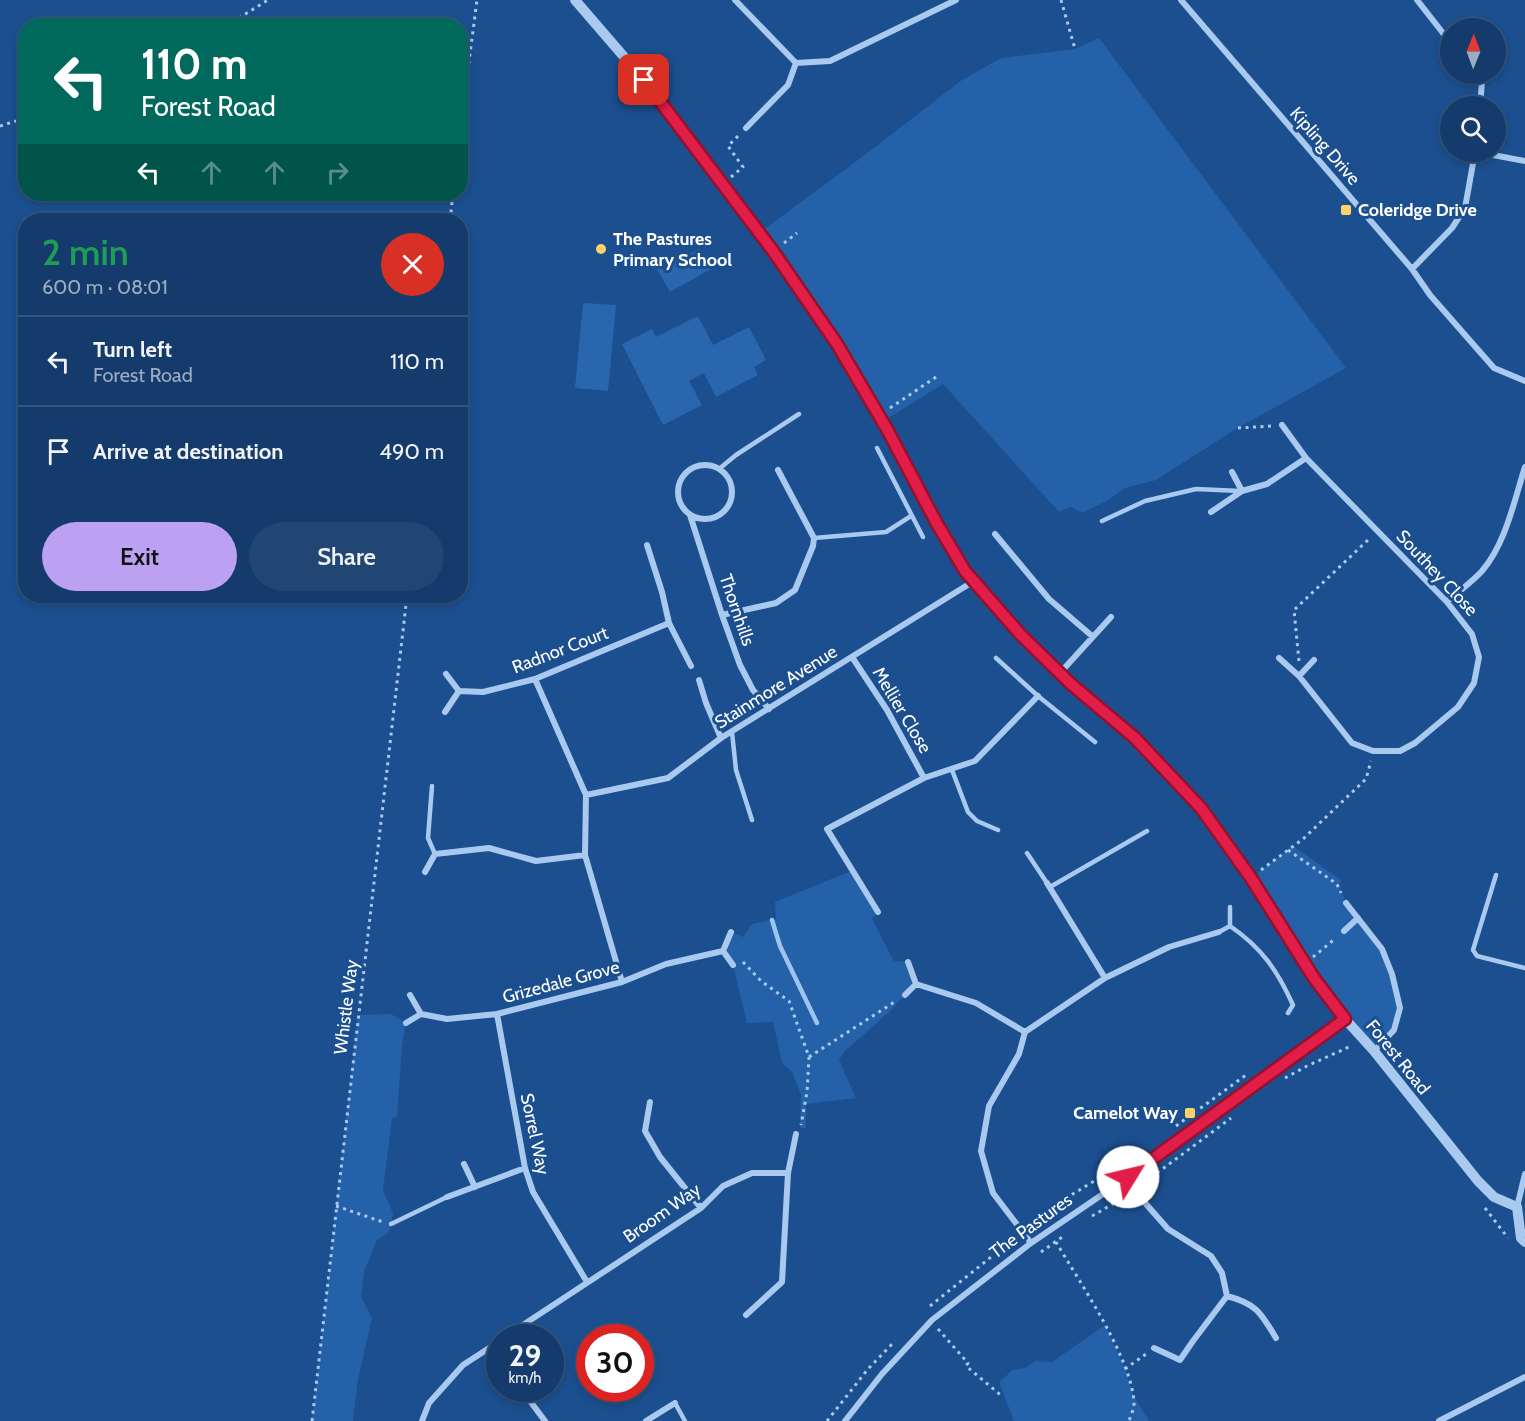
<!DOCTYPE html>
<html lang="en">
<head>
<meta charset="utf-8">
<style>
  :root { --surface:#143b6b; --page:#214673; --text:#f1f3f6; --muted:#9dadc1; --line:#33557e; --accent:#bca0f2 }
  body { margin:0; font-family:Cabin,sans-serif; background:var(--page); color:var(--text); height:100vh; display:flex; flex-direction:column; font-size:22px; white-space:nowrap }
  * { box-sizing:border-box; margin:0 }
  p { font-size:20px; color:var(--muted) }
  .icon { flex:none; width:33px; height:33px; fill:none; stroke:currentColor; stroke-width:2; stroke-linecap:round; stroke-linejoin:round }
  .map { position:relative; flex:1; overflow:hidden }
  .details { position:absolute; left:18px; top:213px; width:450px; height:390px; display:flex; flex-direction:column; background:var(--surface); border-radius:24px; box-shadow:0 3px 9px #0003,0 0 0 2px var(--line) }
  .details>* { flex:none }
  .guide { position:absolute; left:18px; top:18px; width:450px; height:183px; border-radius:24px; box-shadow:0 3px 9px #0003,0 0 0 2px var(--line); background:#00695c; color:#fff; overflow:hidden }
  .needle { width:39px; rotate:1deg }
  .buttons { position:absolute; left:1440px; top:18px; display:grid; gap:12px }
  .buttons a { display:grid; place-items:center; width:66px; height:66px; border-radius:50%; background:var(--surface); box-shadow:0 3px 9px #0003,0 0 0 2px var(--line); font-size:30px }
  .speed { position:absolute; left:486px; top:1324px; display:flex; gap:12px; font-size:30px; font-weight:700; text-align:center }
  .speed>* { display:grid; place-content:center; width:78px; height:78px; border-radius:50%; background:var(--surface); box-shadow:0 3px 9px #0003,0 0 0 2px var(--line); line-height:1 }
  .speed small { font-size:15px; font-weight:400 }
  .speed .limit { border:9px solid #d22; background:#fff; color:#111 }
  .pin { position:absolute; display:grid; place-items:center; width:51px; height:51px; color:#fff; margin:-26px; border-radius:12px; box-shadow:0 3px 9px #0006 }
  .me { position:absolute; width:66px; margin:-33px; rotate:54deg; stroke-linejoin:round; filter:drop-shadow(0 0 4px #0008) }
  .turn { display:flex; align-items:center; gap:21px; height:126px; padding:0 24px; font-size:27px }
  .turn .icon { width:78px; height:78px; stroke-width:2.5 }
  .turn b { display:block; font-size:42px; line-height:51px }
  .lanes { display:flex; align-items:center; height:57px; padding:0 24px; background:#0003; justify-content:center; gap:30px; direction:ltr }
  .lanes .off { opacity:.35 }
  .round { display:grid; place-items:center; flex:none; width:63px; height:63px; border-radius:32px; background:var(--page) }
  .headline { display:flex; align-items:center; justify-content:space-between; height:102px; padding:0 24px }
  h1 { font-size:36px; font-weight:600; line-height:45px; color:#1e9e55 }
  .primary-button { display:flex; gap:12px; margin-top:auto; padding:12px 24px }
  .primary-button a { flex:1; height:69px; border-radius:36px; background:var(--accent); color:#111; font-size:24px; font-weight:600; line-height:69px; text-align:center }
  .primary-button a+a { background:var(--page); color:var(--text) }
  ul { padding:0; list-style:none }
  li { display:flex; align-items:center; gap:18px; height:90px; padding:0 24px; border-top:2px solid var(--line) }
  li div { flex:1 }
  li b { display:block; font-size:22px }
  li em { font-style:normal }
  .map>svg:first-child { display:block }
  .green { fill:#2461a8 }
  .lines { fill:none; stroke-linecap:round; stroke-linejoin:round }
  .stream { stroke:#9cc4f0; stroke-width:4.5 }
  .building { fill:#2a66ad }
  .path { stroke:#a9c9ee; stroke-width:3; stroke-dasharray:3 4.5; stroke-linecap:butt }
  .service { stroke:#a9c9ee; stroke-width:4.5 }
  .minor { stroke:#a9c9ee; stroke-width:6 }
  .tertiary { stroke:#a9c9ee; stroke-width:10 }
  .route-casing { stroke:#92132f; stroke-width:15 }
  .route { stroke:#e11d48; stroke-width:10 }
  .poi-dot { fill:#ffd166; stroke:#1b4f8f; stroke-width:2 }
  .labels { text-anchor:middle; stroke-width:6; stroke-linejoin:round; paint-order:stroke }
  .street-label { font-size:18px; fill:#fff; stroke:#1b4f8f }
  .poi-label { font-size:18px; font-weight:bold; fill:#fff; stroke:#1b4f8f; text-anchor:start }
</style>
</head>
<body>
<div class="map">
<svg width="1525" height="1421" viewBox="0 0 1525 1421">
  <rect width="100%" height="100%" fill="#1b4f8f"/>
  <path class="green" d="M 1099,38 L 1346,368 L 1236,429 L 1156,480 L 1125,488 L 1107,501 L 1082,513 L 1071,507 L 1059,512 L 943,384 L 882,422 L 759,233 L 862,157 L 962,80 L 1001,58 L 1075,49 Z
    M 1293,846 L 1341,880 L 1338,885 L 1347,904 L 1382,949 L 1400,1008 L 1395,1030 L 1374,1051 L 1345,1019 L 1251,878 Z
    M 851,871 L 878,912 L 872,919 L 894,961 L 908,962 L 916,984 L 888,1013 L 845,1051 L 839,1060 L 856,1098 L 806,1104 L 806,1128 L 800,1128 L 801,1095 L 792,1072 L 782,1063 L 773,1022 L 747,1023 L 733,965 L 723,951 L 731,932 L 743,937 L 752,924 L 776,919 L 775,902 Z
    M 391,1014 L 406,1023 L 402,1046 L 397,1116 L 392,1118 L 383,1190 L 393,1213 L 389,1232 L 377,1240 L 364,1272 L 361,1297 L 372,1318 L 358,1379 L 353,1421 L 312,1421 L 358,1015 Z
    M 1105,1325 L 1125,1369 L 1133,1395 L 1149,1421 L 1014,1421 L 999,1382 L 1013,1370 L 1025,1368 L 1035,1361 L 1052,1362 Z"/>
  <g class="lines">
    <path class="stream" d="M 772,920 L 780,946 L 817,1023"/>
  </g>
  <path class="building" d="M 699,249 L 711,269 L 670,292 L 656,267 L 677,255 L 684,268 L 689,265 L 684,257 Z
    M 583,303 L 616,305 L 608,391 L 575,388 Z
    M 698,316 L 713,345 L 749,327 L 766,360 L 754,367 L 758,375 L 716,397 L 704,373 L 689,381 L 702,405 L 663,425 L 622,344 L 652,329 L 656,337 Z"/>
  <g class="lines">
    <path class="path" d="M 1061,0 L 1075,49
      M 226,26 L 268,0
      M 0,126 L 26,118
      M 460,131 L 477,0
      M 731,177 L 743,167 L 728,146 L 740,134
      M 450,220 L 453,194
      M 784,243 L 797,233
      M 890,408 L 936,377
      M 1238,428 L 1272,426
      M 1299,661 L 1294,610 L 1369,539
      M 1288,850 L 1337,884 L 1341,893
      M 1261,870 L 1303,839 L 1366,779 L 1371,761
      M 1313,957 L 1336,938
      M 743,962 L 761,981 L 789,1001 L 809,1057 L 807,1092 L 801,1125
      M 809,1057 L 896,1001
      M 1285,1078 L 1307,1066 L 1351,1046
      M 1176,1126 L 1246,1075
      M 1145,1182 L 1231,1118
      M 336,1206 L 383,1222
      M 1485,1208 L 1508,1238
      M 1092,1216 L 1128,1195
      M 1030,1226 L 1058,1203 L 1142,1152
      M 1056,1242 C 1080,1283 1132,1358 1134,1403 C 1134,1409 1131,1415 1129,1421
      M 1041,1252 L 1065,1235
      M 930,1306 L 1016,1237
      M 938,1329 L 968,1363 L 966,1366 L 1003,1397
      M 1125,1369 L 1146,1354
      M 312,1421 L 407,596
      M 827,1421 L 868,1369 L 895,1341"/>
    <path class="service" d="M 877,448 L 923,537
      M 719,469 L 736,455 L 799,414
      M 1102,521 L 1145,501 L 1196,489 L 1240,491
      M 814,538 L 886,532 L 911,516
      M 996,658 L 1038,696 L 1095,742
      M 732,732 L 736,770 L 752,820
      M 952,770 L 968,812 L 977,821 L 998,830
      M 432,786 L 428,838 L 435,854
      M 1027,853 L 1047,883
      M 1496,875 L 1473,950 L 1477,956 L 1525,968
      M 1050,887 L 1147,831
      M 1230,926 C 1262,948 1277,970 1293,1005 L 1288,1013
      M 1219,932 L 1230,926 L 1230,907
      M 391,1224 L 447,1197
      M 675,1403 L 685,1421"/>
    <path class="minor" d="M 735,0 L 796,63 L 830,61 L 956,0
      M 1181,0 L 1412,269 L 1430,295 L 1494,368 L 1525,381
      M 1417,0 L 1450,42
      M 1476,74 L 1482,82 L 1480,106
      M 746,128 L 788,85 L 796,63
      M 1477,152 L 1525,161
      M 1412,269 L 1452,228 L 1465,208 L 1475,152
      M 1282,425 L 1306,458
      M678 492a27 27 0 1 1 54 0a27 27 0 1 1-54 0Z
      M 1232,472 L 1242,491
      M 1211,512 L 1242,491 L 1267,484 L 1306,458 L 1447,602 L 1472,634 L 1479,657 L 1474,683 L 1458,707 L 1415,743 L 1400,751 L 1373,751 L 1352,743 L 1299,676 L 1279,658
      M 690,515 L 722,615 L 740,665 L 753,690 L 769,709
      M 995,534 L 1049,599 L 1092,636
      M 647,545 L 662,592 L 669,623 L 691,666
      M 1447,602 C 1458,592 1472,582 1482,571 C 1506,543 1514,501 1525,467
      M 722,615 L 776,603 L 795,590 L 813,546 L 814,538 L 778,470
      M 852,657 L 887,710 L 924,778 L 975,761 L 1038,696
      M 1060,673 L 1111,617
      M 446,674 L 459,691
      M 1299,676 L 1314,660
      M 535,679 L 586,795 L 585,855 L 622,982
      M 699,680 L 706,703 L 721,738
      M 459,691 L 483,692 L 535,679 L 669,623
      M 445,712 L 459,691
      M 586,795 L 668,778 L 721,738 L 974,581
      M 425,872 L 435,854 L 489,848 L 536,861 L 585,855
      M 1047,883 L 1105,978
      M 1346,903 L 1382,949 L 1392,974 L 1400,1008 L 1394,1030 L 1374,1051
      M 878,912 L 827,829 L 924,778
      M 1344,931 L 1358,918
      M 723,951 L 731,932
      M 723,951 L 733,965
      M 908,962 L 916,984
      M 410,995 L 421,1014
      M 905,995 L 916,984 L 976,1003 L 1025,1032
      M 497,1014 L 525,1168 L 533,1192 L 587,1282
      M 406,1023 L 421,1014 L 447,1019 L 497,1014 L 622,982 L 666,964 L 723,951
      M 650,1102 L 645,1131 L 660,1157 L 701,1208
      M 464,1164 L 475,1187
      M 788,1173 L 796,1134
      M 1128,1177 L 1146,1204 L 1168,1229 L 1211,1256 L 1222,1273 L 1227,1296 C 1257,1304 1261,1313 1276,1338
      M 447,1197 L 525,1168
      M 1517,1207 L 1525,1174
      M 1031,1243 L 993,1193 L 981,1151 L 989,1106 L 1019,1054 L 1025,1032 L 1105,978 L 1169,947 L 1219,932
      M 503,1338 L 701,1208 L 723,1186 L 752,1173 L 788,1173 L 782,1282 L 746,1315
      M 491,1347 L 500,1359
      M 1154,1348 L 1180,1360 L 1193,1341 L 1227,1296
      M 521,1389 L 545,1421
      M 422,1421 L 429,1403 L 463,1365 L 500,1341
      M 646,1421 L 675,1403
      M 845,1421 L 882,1374 L 932,1320 L 1031,1243 L 1128,1177 L 1345,1019
      M 1439,1421 L 1525,1377"/>
    <path class="tertiary" d="M 575,0 L 644,80 L 773,251 L 837,344 L 888,431 L 936,522 L 965,571 L 1020,634 L 1060,673 L 1135,738 L 1201,808 L 1251,878 L 1314,978 L 1345,1019 L 1374,1051 L 1478,1181 L 1494,1197 L 1517,1207 L 1521,1238 L 1525,1242"/>
  </g>
  <g class="lines">
    <g class="route-casing">
      <path id="route" d="M 644,80 L 773,251 L 837,344 L 888,431 L 936,522 L 965,571 L 1020,634 L 1071,684 L 1135,738 L 1201,808 L 1251,878 L 1314,978 L 1345,1019 L 1128,1177"/>
    </g>
    <use href="#route" class="route"/>
  </g>
  <g class="poi-dot">
    <rect x="1340" y="204" width="12" height="12" rx="3"/>
    <circle cx="601" cy="249" r="6"/>
    <rect x="1184" y="1107" width="12" height="12" rx="3"/>
  </g>
  <g class="labels">
    <g class="street-label">
      <text transform="translate(1325 146) rotate(49)" y="6">Kipling Drive</text>
      <text transform="translate(1437 573) rotate(47)" y="6">Southey Close</text>
      <text transform="translate(737 610) rotate(71)" y="6">Thornhills</text>
      <text transform="translate(560 650) rotate(-21)" y="6">Radnor Court</text>
      <text transform="translate(776 687) rotate(-32)" y="6">Stainmore Avenue</text>
      <text transform="translate(902 710) rotate(59)" y="6">Mellier Close</text>
      <text transform="translate(561 982) rotate(-15)" y="6">Grizedale Grove</text>
      <text transform="translate(346 1007) rotate(-83)" y="6">Whistle Way</text>
      <text transform="translate(1398 1057) rotate(51)" y="6">Forest Road</text>
      <text transform="translate(535 1134) rotate(78)" y="6">Sorrel Way</text>
      <text transform="translate(662 1213) rotate(-35)" y="6">Broom Way</text>
      <text transform="translate(1031 1226) rotate(-36)" y="6">The Pastures</text>
    </g>
    <g class="poi-label">
      <text x="1358" y="216">Coleridge Drive</text>
      <text x="613" y="245">The Pastures<tspan x="613" dy="21">Primary School</tspan></text>
      <text x="1178" y="1119" text-anchor="end">Camelot Way</text>
    </g>
  </g>
</svg>
<div class="buttons">
<a><svg class="needle" viewBox="-14 -14 28 28"><path d="M0-13l5 13h-10z" fill="#e53935"/><path d="M0 13l5-13h-10z" fill="#9dadc1"/></svg></a>
<a><svg class="icon" aria-label="search" viewBox="0 0 24 24"><circle cx="10" cy="10" r="6"/><path d="M15 15l6 6"/></svg></a>
</div>
<div class="speed"><div>29<small>km/h</small></div><div class="limit">30</div></div>
<div class="pin" style="left:644px;top:80px;background:#d93025"><svg class="icon" aria-label="arrive" viewBox="0 0 24 24"><path d="M6 21V4h12l-3 4 3 4H6"/></svg></div>
<svg class="me" style="left:1128px;top:1177px" viewBox="-20 -20 40 40"><circle r="19" fill="#fff"/><path d="M0-13L10 11 0 6-10 11z" fill="#e11d48"/></svg>
<div class="guide">
<div class="turn"><svg class="icon" aria-label="left" viewBox="0 0 24 24"><path d="M17 20v-9H6M10 6l-5 5 5 5"/></svg><div><b>110 m</b>Forest Road</div></div>
<div class="lanes"><svg class="icon" aria-label="left" viewBox="0 0 24 24"><path d="M17 20v-9H6M10 6l-5 5 5 5"/></svg><svg class="icon off" aria-label="ahead" viewBox="0 0 24 24"><path d="M12 20V5M6 11l6-6 6 6"/></svg><svg class="icon off" aria-label="ahead" viewBox="0 0 24 24"><path d="M12 20V5M6 11l6-6 6 6"/></svg><svg class="icon off" aria-label="right" viewBox="0 0 24 24"><path d="M7 20v-9h11M14 6l5 5-5 5"/></svg></div>
</div>
<section class="details">
<div class="headline"><div><h1>2 min</h1><p>600 m · 08:01</p></div><a class="round" style="background:#d93025;color:#fff"><svg class="icon" aria-label="close" viewBox="0 0 24 24"><path d="M6 6l12 12M18 6L6 18"/></svg></a></div>
<ul>
<li><svg class="icon" aria-label="left" viewBox="0 0 24 24"><path d="M17 20v-9H6M10 6l-5 5 5 5"/></svg><div><b>Turn left</b><p>Forest Road</p></div><em>110 m</em></li>
<li><svg class="icon" aria-label="arrive" viewBox="0 0 24 24"><path d="M6 21V4h12l-3 4 3 4H6"/></svg><div><b>Arrive at destination</b></div><em>490 m</em></li>
</ul>
<div class="primary-button"><a>Exit</a><a>Share</a></div>
</section>
</div>
</body>
</html>
